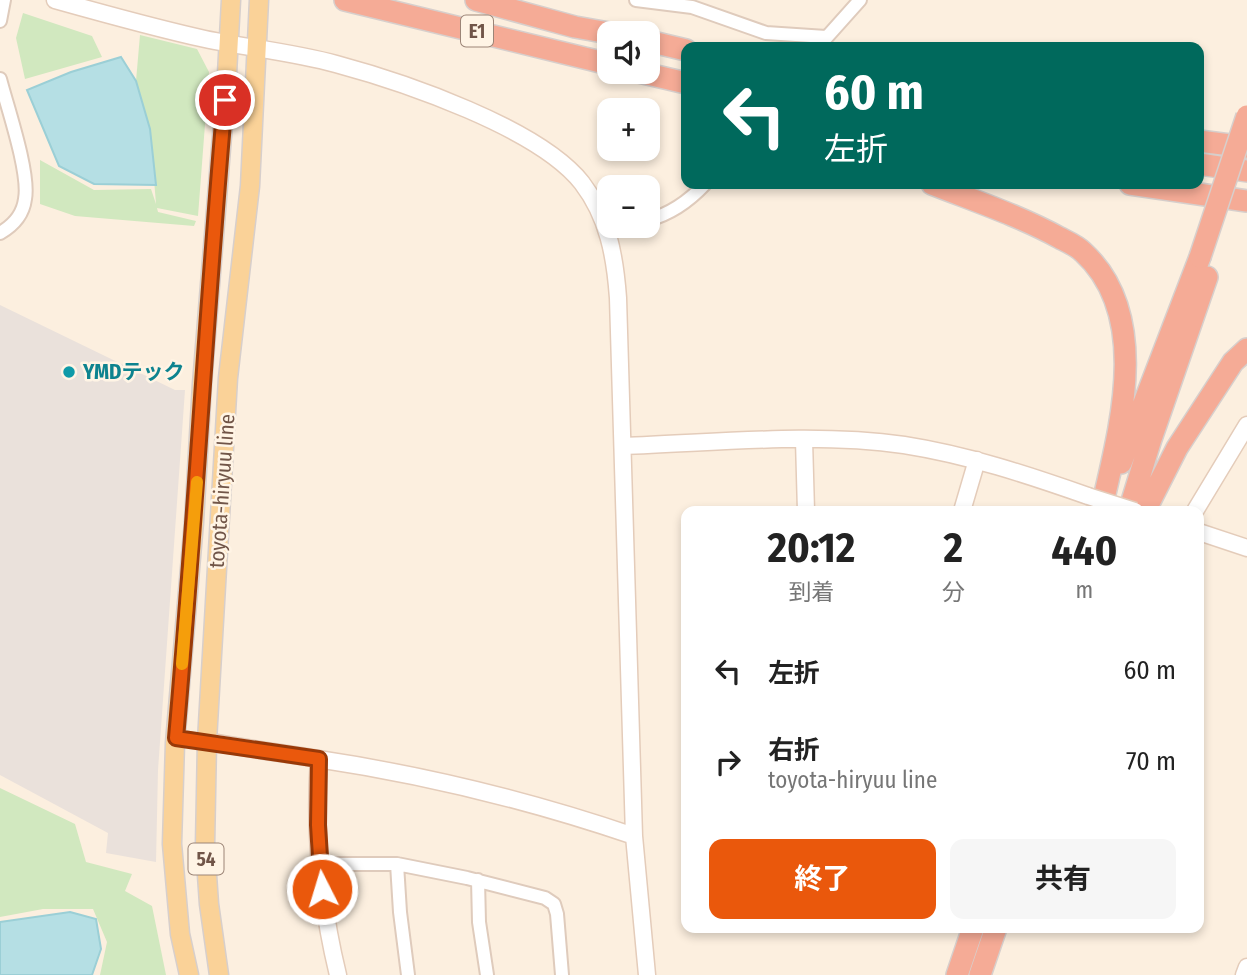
<!DOCTYPE html>
<html lang="ja">
<head>
<meta charset="utf-8">
<style>
  :root { --surface:#fff; --page:#f6f6f6; --text:#222; --muted:#767676; --accent:#ea580c }
  body { margin:0; font-family:"Fira Sans Condensed","Noto Sans JP",sans-serif; background:var(--page); color:var(--text); height:100vh; display:flex; flex-direction:column; font-size:26px; white-space:nowrap }
  * { box-sizing:border-box; margin:0 }
  p { font-size:23px; color:var(--muted) }
  .icon { flex:none; width:38px; height:38px; fill:none; stroke:currentColor; stroke-width:2; stroke-linecap:round; stroke-linejoin:round }
  .map { position:relative; flex:1; overflow:hidden }
  .drawer { position:absolute; left:681px; top:506px; width:523px; height:427px; display:flex; flex-direction:column; background:var(--surface); border-radius:14px; box-shadow:0 4px 10px #0003 }
  .drawer>* { flex:none }
  .hud { position:absolute; left:681px; top:42px; width:523px; height:147px; border-radius:14px; box-shadow:0 4px 10px #0003; background:#00695c; color:#fff; overflow:hidden }
  .controls { position:absolute; left:597px; top:21px; display:grid; gap:14px }
  .controls a { display:grid; place-items:center; width:63px; height:63px; border-radius:14px; background:var(--surface); box-shadow:0 4px 10px #0003; font-size:35px }
  .pin { position:absolute; display:grid; place-items:center; width:60px; height:60px; color:#fff; margin:-30px; border:4px solid #fff; border-radius:50%; box-shadow:0 2px 7px #0007 }
  .me { position:absolute; width:77px; margin:-38px; rotate:355deg; stroke-linejoin:round; filter:drop-shadow(0 0 5px #0008) }
  .turn { display:flex; align-items:center; gap:24px; height:147px; padding:0 28px; font-size:32px }
  .turn .icon { width:91px; height:91px; stroke-width:2.5 }
  .turn b { display:block; font-size:49px; line-height:60px }
  .eta { display:flex; justify-content:space-evenly; align-items:center; height:119px; text-align:center }
  .eta b { font-size:42px; font-weight:700; line-height:49px }
  .cta { display:flex; gap:14px; margin-top:auto; padding:14px 28px }
  .cta a { flex:1; height:80px; border-radius:14px; background:var(--accent); color:#fff; font-size:28px; font-weight:700; line-height:80px; text-align:center }
  .cta a+a { background:var(--page); color:var(--text) }
  ul { padding:0; list-style:none }
  li { display:flex; align-items:center; gap:21px; height:91px; padding:0 28px }
  li div { flex:1 }
  li b { display:block; font-size:26px }
  li em { font-style:normal }
  .map>svg:first-child { display:block }
  .industrial { fill:#eae1db }
  .green { fill:#d1e8bf }
  .water { fill:#b5dfe4; stroke:#9bcfd6; stroke-width:2 }
  .lines { fill:none; stroke-linecap:round; stroke-linejoin:round }
  .street-casing { stroke:#dfcbbc; stroke-width:16 }
  .secondary-casing { stroke:#e4ccba; stroke-width:19 }
  .primary-casing { stroke:#d7cfcc; stroke-width:21 }
  .highway-casing { stroke:#d7cfcc; stroke-width:24 }
  .street { stroke:#fff; stroke-width:12 }
  .secondary { stroke:#fff; stroke-width:16 }
  .primary { stroke:#fad298; stroke-width:18 }
  .highway { stroke:#f5ab96; stroke-width:21 }
  .secondary-bridge-casing { stroke:#e4ccba; stroke-width:19; stroke-linecap:butt }
  .highway-bridge-casing { stroke:#d7cfcc; stroke-width:24; stroke-linecap:butt }
  .secondary-bridge { stroke:#fff; stroke-width:16 }
  .highway-bridge { stroke:#f5ab96; stroke-width:21 }
  .route-casing { stroke:#983908; stroke-width:18 }
  .route { stroke:#ea580c; stroke-width:12 }
  .slow { stroke:#f59e0b; stroke-width:12 }
  .culture-dot { fill:#0f9aa8; stroke:#fff4e5; stroke-width:2.5 }
  .labels { text-anchor:middle; stroke-width:5; stroke-linejoin:round; paint-order:stroke }
  .shield { fill:#fff4e5; stroke:#9c8577; stroke-width:2 }
  .shield-label { font-size:19px; font-weight:bold; fill:#715548 }
  .culture-label { font-size:21px; font-weight:bold; fill:#0d838f; stroke:#fff4e5; text-anchor:start }
  .street-label { font-size:21px; fill:#715548; stroke:#fff4e5 }
</style>
</head>
<body>
<div class="map">
<svg width="1247" height="975" viewBox="0 0 1247 975">
  <rect width="100%" height="100%" fill="#fcefdf"/>
  <path class="industrial" d="M 0,305 L 175,390 L 185,390 L 158,770 L 156,862 L 106,853 L 108,833 L 0,775 Z"/>
  <path class="green" d="M 23,13 L 92,36 L 102,57 L 25,79 L 16,38 Z
    M 140,35 L 197,49 L 209,72 L 198,216 L 157,208 L 158,212 L 196,221 L 194,226 L 75,216 L 40,204 L 40,160 L 94,190 L 151,189 L 156,204 L 150,130 L 136,81 Z
    M 0,788 L 75,824 L 86,862 L 132,874 L 125,891 L 152,906 L 166,975 L 100,975 L 107,942 L 93,909 L 43,909 L 0,917 Z"/>
  <path class="water" d="M 121,57 L 136,81 L 150,129 L 156,185 L 94,184 L 59,166 L 27,90 L 71,72 Z
    M 70,912 L 96,919 L 101,949 L 92,975 L 0,975 L 0,922 Z"/>
  <g class="lines">
    <g class="street-casing">
      <path id="street" d="M 636,0 L 692,7 L 766,33 L 826,37
        M 0,21 L 4,0
        M 818,47 L 860,0
        M 0,79 C 7,106 30,173 25,199 C 23,215 14,225 0,233
        M 648,220 C 671,214 689,201 705,184
        M 607,229 L 623,226
        M 176,738 L 207,741
        M 320,864 L 397,864 L 467,878 L 545,898 L 554,904 L 557,914 L 562,975
        M 397,864 L 400,912 L 408,975
        M 478,880 L 479,922 L 487,975"/>
    </g>
    <g class="secondary-casing">
      <path id="secondary" d="M 55,0 C 105,14 155,28 205,39 C 248,48 293,52 336,64 C 403,82 539,128 582,183 C 608,217 615,256 618,298 L 634,836 L 647,975
        M 804,440 L 806,511
        M 623,446 C 715,443 813,432 904,445 C 968,455 1028,475 1088,496
        M 962,511 L 977,460
        M 1195,511 L 1247,425
        M 1199,532 L 1247,548
        M 207,741 C 244,748 281,753 318,759 C 425,775 531,801 634,836
        M 319,759 C 314,831 321,905 338,975
        M 1244,975 L 1247,967"/>
    </g>
    <g class="primary-casing">
      <path id="primary" d="M 189,975 L 180,934 L 172,844 L 175,743 L 194,522 L 202,384 L 227,74 L 231,0
        M 219,975 L 209,904 L 205,846 L 207,741 L 228,378 L 250,186 L 259,0"/>
    </g>
    <g class="highway-casing">
      <path id="highway" d="M 345,0 L 609,64
        M 476,0 L 575,27 L 609,33
        M 648,41 L 686,50
        M 639,72 L 686,83
        M 1199,141 L 1247,147
        M 1199,164 L 1247,171
        M 932,184 C 975,201 1020,216 1060,238 C 1068,242 1077,246 1083,252 C 1153,316 1119,431 1101,511
        M 1130,184 L 1247,201
        M 1121,463 L 1200,257
        M 1129,511 L 1151,439 L 1207,277
        M 1145,511 L 1177,448 L 1233,362 L 1247,349
        M 957,975 L 973,928
        M 980,975 L 996,928"/>
    </g>
    <use href="#street" class="street"/>
    <use href="#secondary" class="secondary"/>
    <use href="#primary" class="primary"/>
    <use href="#highway" class="highway"/>
    <g class="secondary-bridge-casing">
      <path id="secondary-bridge" d="M 1088,496 L 1135,511"/>
    </g>
    <g class="highway-bridge-casing">
      <path id="highway-bridge" d="M 1200,257 L 1247,116"/>
    </g>
    <use href="#secondary-bridge" class="secondary-bridge"/>
    <use href="#highway-bridge" class="highway-bridge"/>
  </g>
  <g class="lines">
    <g class="route-casing">
      <path id="route" d="M 225,100 C 206,313 195,526 176,738 L 319,759 L 318,825 L 322,889"/>
    </g>
    <use href="#route" class="route"/>
    <path class="slow" d="M 182,664 L 197,482"/>
  </g>
  <circle class="culture-dot" cx="69" cy="372" r="7"/>
  <g class="labels">
    <g class="shield">
      <rect x="461" y="15.5" width="32" height="31" rx="5"/>
      <rect x="188.5" y="843.5" width="35" height="31" rx="5"/>
    </g>
    <g class="shield-label">
      <text x="477" y="38">E1</text>
      <text x="206" y="866">54</text>
    </g>
    <g class="culture-label">
      <text x="83" y="379">YMDテック</text>
    </g>
    <g class="street-label">
      <text transform="translate(222 491) rotate(-86)" y="7">toyota-hiryuu line</text>
    </g>
  </g>
</svg>
<div class="controls">
<a><svg class="icon" aria-label="sound" viewBox="0 0 24 24"><path d="M4 9h4l5-4v14l-5-4H4zM17 9q2 3 0 6"/></svg></a>
<a>+</a>
<a>−</a>
</div>
<div class="pin" style="left:225px;top:100px;background:#d93025"><svg class="icon" aria-label="arrive" viewBox="0 0 24 24"><path d="M6 21V4h12l-3 4 3 4H6"/></svg></div>
<svg class="me" style="left:322px;top:889px" viewBox="-20 -20 40 40"><circle r="17" fill="#ea580c" stroke="#fff" stroke-width="3"/><path d="M0-11L8 9 0 5-8 9z" fill="#fff"/></svg>
<div class="hud">
<div class="turn"><svg class="icon" aria-label="left" viewBox="0 0 24 24"><path d="M17 20v-9H6M10 6l-5 5 5 5"/></svg><div><b>60 m</b>左折</div></div>
</div>
<section class="drawer">
<div class="eta">
<div><b>20:12</b><p>到着</p></div>
<div><b>2</b><p>分</p></div>
<div><b>440</b><p>m</p></div>
</div>
<ul>
<li><svg class="icon" aria-label="left" viewBox="0 0 24 24"><path d="M17 20v-9H6M10 6l-5 5 5 5"/></svg><div><b>左折</b></div><em>60 m</em></li>
<li><svg class="icon" aria-label="right" viewBox="0 0 24 24"><path d="M7 20v-9h11M14 6l5 5-5 5"/></svg><div><b>右折</b><p>toyota-hiryuu line</p></div><em>70 m</em></li>
</ul>
<div class="cta"><a>終了</a><a>共有</a></div>
</section>
</div>
</body>
</html>
